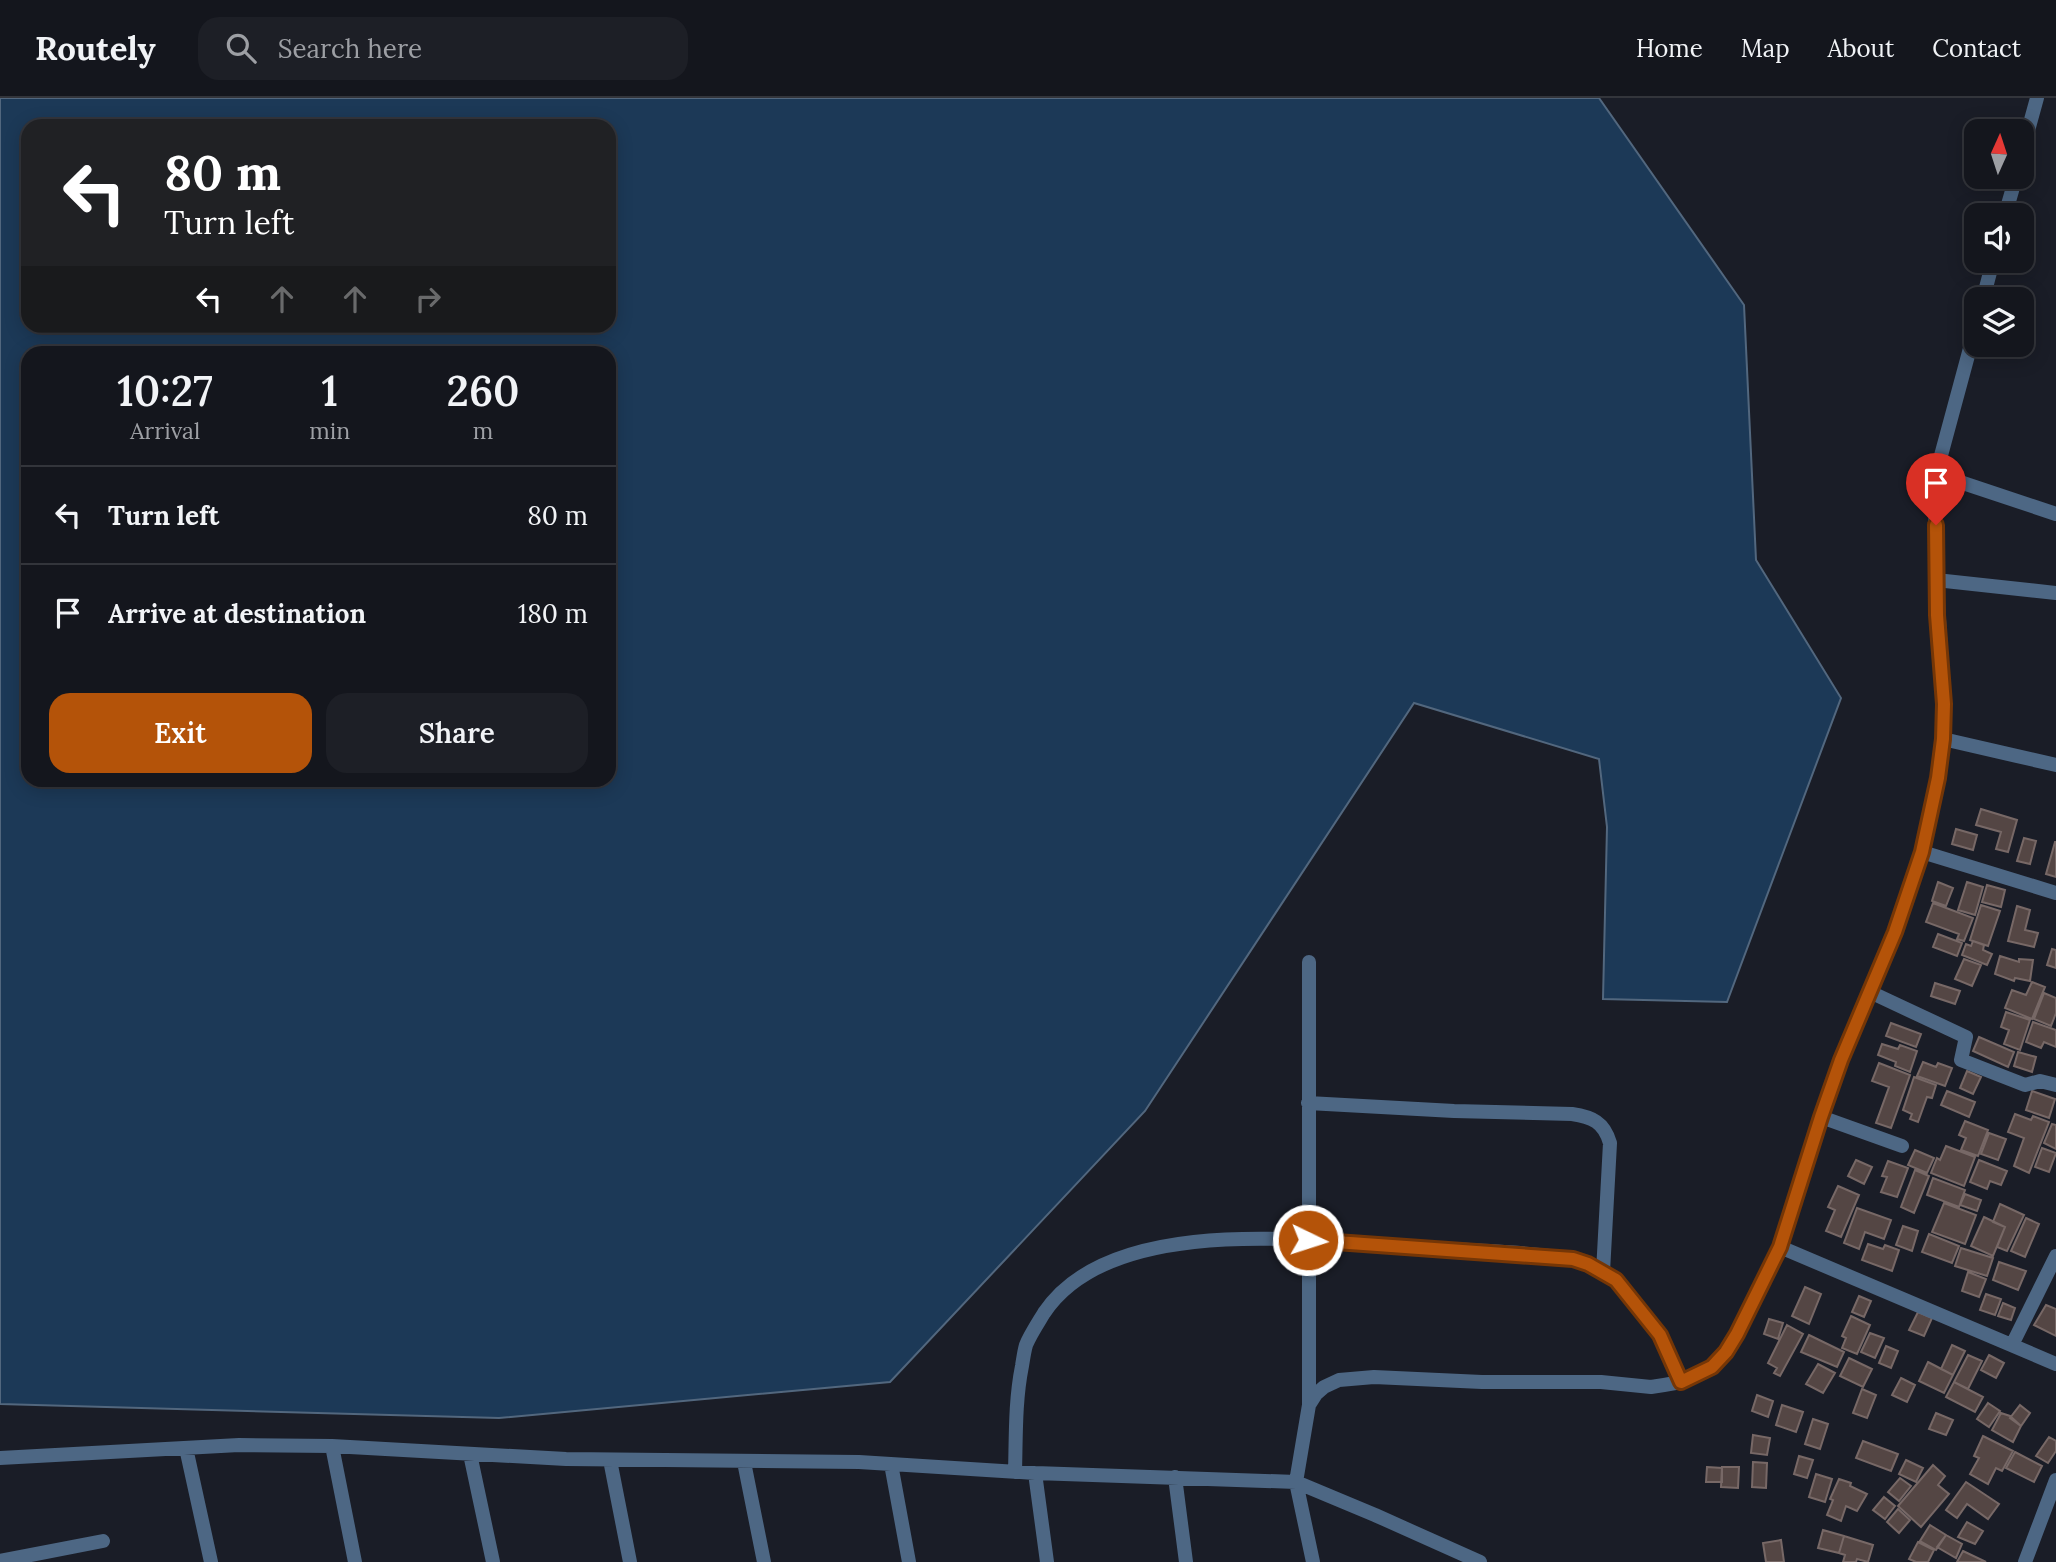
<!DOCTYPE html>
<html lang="en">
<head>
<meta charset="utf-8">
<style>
  :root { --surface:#14161d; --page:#1d1f26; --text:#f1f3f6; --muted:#9d9fa4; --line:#33353b; --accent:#b45309 }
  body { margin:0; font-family:Lora,serif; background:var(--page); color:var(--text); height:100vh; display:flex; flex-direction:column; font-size:26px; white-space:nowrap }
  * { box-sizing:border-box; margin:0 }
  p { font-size:23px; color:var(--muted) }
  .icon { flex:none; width:38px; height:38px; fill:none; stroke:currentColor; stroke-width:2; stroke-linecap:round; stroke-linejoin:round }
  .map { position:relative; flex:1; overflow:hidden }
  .sheet { position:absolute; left:21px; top:248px; width:595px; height:441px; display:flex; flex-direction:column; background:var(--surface); border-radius:21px; box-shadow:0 4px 18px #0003,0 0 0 2px var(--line) }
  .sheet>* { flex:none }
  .banner { position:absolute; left:21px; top:21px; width:595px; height:214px; border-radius:21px; box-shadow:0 4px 18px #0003,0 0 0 2px var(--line); background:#202124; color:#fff; overflow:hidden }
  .needle { width:46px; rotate:3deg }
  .controls { position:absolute; left:1964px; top:21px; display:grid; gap:14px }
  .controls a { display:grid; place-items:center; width:70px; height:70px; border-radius:14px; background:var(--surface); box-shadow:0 4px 18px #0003,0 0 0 2px var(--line); font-size:35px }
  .pin { position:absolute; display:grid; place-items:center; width:60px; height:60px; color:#fff; margin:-72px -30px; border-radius:50% 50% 50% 0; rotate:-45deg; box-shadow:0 0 7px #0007 }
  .pin .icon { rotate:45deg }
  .me { position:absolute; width:77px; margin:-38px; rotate:94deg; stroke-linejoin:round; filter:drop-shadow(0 0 5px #0008) }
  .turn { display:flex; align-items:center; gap:24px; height:147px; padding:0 28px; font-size:32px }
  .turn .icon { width:91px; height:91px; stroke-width:2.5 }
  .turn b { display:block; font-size:49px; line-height:60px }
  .lanes { display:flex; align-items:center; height:66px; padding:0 28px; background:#0003; justify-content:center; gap:35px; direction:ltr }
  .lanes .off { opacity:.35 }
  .eta { display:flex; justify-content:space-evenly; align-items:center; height:119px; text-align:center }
  .eta b { font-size:42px; font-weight:600; line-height:49px }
  .button { display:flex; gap:14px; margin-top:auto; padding:14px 28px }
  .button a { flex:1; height:80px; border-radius:21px; background:var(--accent); color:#fff; font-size:28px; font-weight:600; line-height:80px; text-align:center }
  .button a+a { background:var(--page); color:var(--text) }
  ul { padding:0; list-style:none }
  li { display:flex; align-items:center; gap:21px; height:98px; padding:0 28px; border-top:2px solid var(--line) }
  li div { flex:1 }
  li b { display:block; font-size:26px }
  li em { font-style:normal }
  header { display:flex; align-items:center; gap:42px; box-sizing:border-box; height:98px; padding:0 35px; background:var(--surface); border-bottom:2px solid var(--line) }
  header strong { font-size:33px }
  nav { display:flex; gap:38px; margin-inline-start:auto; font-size:24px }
  .search { width:490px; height:63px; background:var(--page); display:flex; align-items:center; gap:18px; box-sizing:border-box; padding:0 24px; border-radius:21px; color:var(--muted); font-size:26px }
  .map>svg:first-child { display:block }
  .water { fill:#1c3957; stroke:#52677e; stroke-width:2; fill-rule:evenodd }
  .building { fill:#544644; stroke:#776866; stroke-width:2 }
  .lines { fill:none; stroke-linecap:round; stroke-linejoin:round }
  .street { stroke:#4d6784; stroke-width:14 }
  .route-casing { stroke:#753606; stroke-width:18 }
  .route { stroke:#b45309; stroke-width:12 }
</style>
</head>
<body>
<header>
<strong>Routely</strong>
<div class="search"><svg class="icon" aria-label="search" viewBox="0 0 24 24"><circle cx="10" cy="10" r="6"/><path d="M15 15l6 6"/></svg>Search here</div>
<nav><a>Home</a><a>Map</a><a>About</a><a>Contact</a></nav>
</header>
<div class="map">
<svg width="2056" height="1464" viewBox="0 0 2056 1464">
  <rect width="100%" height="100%" fill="#1a1d27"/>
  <path class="water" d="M 0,0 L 1599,0 L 1744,207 L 1756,462 L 1841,600 L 1727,904 L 1603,901 L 1607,729 L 1599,661 L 1414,605 L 1145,1013 L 890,1284 L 499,1320 L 0,1306 ZM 28,28 L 609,28 L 609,228 L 28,228 ZM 28,256 L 609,256 L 609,682 L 28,682 Z"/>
  <path class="building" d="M 1981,711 L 2017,722 L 2008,754 L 1996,751 L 2001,734 L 1976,727 Z
    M 1956,731 L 1977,737 L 1973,752 L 1952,746 Z
    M 2024,740 L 2036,743 L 2030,766 L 2017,763 Z
    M 2055,744 L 2056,744 L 2056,779 L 2046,776 Z
    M 1938,784 L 1953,790 L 1946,808 L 1932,803 Z
    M 1967,784 L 1983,789 L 1975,817 L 1958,812 Z
    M 1987,787 L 2005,792 L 2001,809 L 1982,804 Z
    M 1933,805 L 1973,820 L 1964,843 L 1957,841 L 1959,836 L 1926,824 Z
    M 1981,807 L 2000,813 L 1988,848 L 1970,842 Z
    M 2017,808 L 2030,812 L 2025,832 L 2038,835 L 2034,849 L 2008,843 Z
    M 1938,836 L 1962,845 L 1957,858 L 1933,849 Z
    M 1973,843 L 1984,847 L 1983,852 L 1992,856 L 1987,867 L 1962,857 L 1966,846 L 1971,848 Z
    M 2052,851 L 2056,852 L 2056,870 L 2047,867 Z
    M 2000,858 L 2019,864 L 2019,861 L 2033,862 L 2030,883 L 2015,880 L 2014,883 L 1995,876 Z
    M 1964,861 L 1981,867 L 1972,888 L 1955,881 Z
    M 2032,884 L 2045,889 L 2032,921 L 2005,910 L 2012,892 L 2026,897 Z
    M 1935,885 L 1960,893 L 1955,906 L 1931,898 Z
    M 2044,895 L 2056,900 L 2056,915 L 2051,928 L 2034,921 Z
    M 2006,914 L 2030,922 L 2020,952 L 2004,946 L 2009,932 L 2001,929 Z
    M 2033,924 L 2056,932 L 2056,949 L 2044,944 L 2041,950 L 2026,944 Z
    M 1891,925 L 1921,936 L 1916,949 L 1886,938 Z
    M 1979,939 L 2014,954 L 2008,969 L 1973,953 Z
    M 1882,946 L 1898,951 L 1900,947 L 1917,953 L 1910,974 L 1895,968 L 1896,964 L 1878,957 Z
    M 2018,954 L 2036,959 L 2032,974 L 2014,968 Z
    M 1923,964 L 1936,969 L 1938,965 L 1952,970 L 1945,988 L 1917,978 Z
    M 1879,965 L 1910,977 L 1891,1030 L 1876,1025 L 1889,989 L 1872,983 Z
    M 1967,973 L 1981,979 L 1973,996 L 1960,990 Z
    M 1914,979 L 1936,987 L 1932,1000 L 1927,999 L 1918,1024 L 1910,1021 L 1912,1016 L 1903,1012 Z
    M 1947,993 L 1975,1004 L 1969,1019 L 1941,1007 Z
    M 2032,993 L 2055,1001 L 2049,1020 L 2026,1012 Z
    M 2015,1016 L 2031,1022 L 2033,1018 L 2049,1024 L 2029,1075 L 2014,1068 L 2024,1040 L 2008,1034 Z
    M 1965,1023 L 1988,1032 L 1978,1058 L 1961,1052 L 1966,1040 L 1959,1037 Z
    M 2052,1026 L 2056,1027 L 2056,1051 L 2044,1045 Z
    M 1989,1035 L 2006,1041 L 1998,1062 L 1981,1056 Z
    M 1946,1048 L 1975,1059 L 1964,1088 L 1931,1075 L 1937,1060 L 1940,1062 Z
    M 2042,1050 L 2056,1055 L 2049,1074 L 2035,1069 Z
    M 1915,1052 L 1934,1060 L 1927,1075 L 1908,1067 Z
    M 1856,1062 L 1872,1069 L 1864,1086 L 1848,1078 Z
    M 1979,1062 L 2007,1073 L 2001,1087 L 1990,1083 L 1987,1091 L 1970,1084 Z
    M 1888,1063 L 1908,1070 L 1897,1099 L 1881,1094 L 1887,1079 L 1882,1078 Z
    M 1915,1072 L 1929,1078 L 1914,1115 L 1901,1109 Z
    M 1933,1080 L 1965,1092 L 1959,1109 L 1927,1097 Z
    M 1838,1088 L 1859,1097 L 1841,1139 L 1826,1133 L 1835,1112 L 1828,1109 Z
    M 1965,1096 L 1981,1102 L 1977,1113 L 1960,1107 Z
    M 1944,1105 L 1976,1117 L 1965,1146 L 1932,1134 Z
    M 2000,1106 L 2024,1117 L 2007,1153 L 1997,1149 L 2005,1129 L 1993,1124 Z
    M 1857,1110 L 1891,1122 L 1884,1141 L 1865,1134 L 1859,1151 L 1844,1145 Z
    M 1984,1119 L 2005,1129 L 1993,1158 L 1971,1148 Z
    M 2026,1120 L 2039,1126 L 2025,1159 L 2011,1153 Z
    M 1903,1128 L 1918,1133 L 1912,1153 L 1896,1147 Z
    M 1929,1136 L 1959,1148 L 1952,1165 L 1922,1154 Z
    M 1868,1146 L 1883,1151 L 1885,1147 L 1899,1152 L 1892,1173 L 1862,1162 Z
    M 1961,1150 L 1993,1160 L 1987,1178 L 1955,1168 Z
    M 1999,1164 L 2026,1173 L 2018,1192 L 1993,1182 Z
    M 1968,1174 L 1986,1181 L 1979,1199 L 1962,1193 Z
    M 1805,1189 L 1821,1196 L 1809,1226 L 1792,1218 Z
    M 1986,1196 L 2001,1201 L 1995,1217 L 1980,1212 Z
    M 1859,1198 L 1871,1203 L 1864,1219 L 1852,1214 Z
    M 2003,1205 L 2015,1210 L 2011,1222 L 1998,1218 Z
    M 2046,1207 L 2056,1211 L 2056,1238 L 2034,1227 Z
    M 1918,1214 L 1932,1220 L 1924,1238 L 1909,1232 Z
    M 1851,1218 L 1870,1227 L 1857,1256 L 1842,1250 L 1846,1240 L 1842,1238 Z
    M 1769,1221 L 1783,1225 L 1778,1241 L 1764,1236 Z
    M 1787,1227 L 1803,1236 L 1780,1278 L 1774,1275 L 1777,1270 L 1768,1265 Z
    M 1870,1235 L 1884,1240 L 1875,1260 L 1861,1254 Z
    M 1809,1237 L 1844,1254 L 1837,1269 L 1801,1254 Z
    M 1952,1247 L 1965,1253 L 1953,1277 L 1941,1271 Z
    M 1886,1248 L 1898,1253 L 1891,1270 L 1879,1265 Z
    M 1968,1257 L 1982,1263 L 1968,1291 L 1954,1284 Z
    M 1989,1257 L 2004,1265 L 1996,1280 L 1981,1272 Z
    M 1849,1260 L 1872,1271 L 1863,1289 L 1840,1278 Z
    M 1928,1264 L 1953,1277 L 1944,1295 L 1919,1283 Z
    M 1818,1266 L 1835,1275 L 1823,1295 L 1806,1286 Z
    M 1901,1280 L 1915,1287 L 1907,1304 L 1892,1297 Z
    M 1954,1284 L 1983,1299 L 1975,1314 L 1946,1299 Z
    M 1862,1291 L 1876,1297 L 1867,1320 L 1853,1315 Z
    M 1757,1297 L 1773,1303 L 1768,1319 L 1752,1313 Z
    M 1988,1305 L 2000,1313 L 1989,1329 L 1977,1321 Z
    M 1782,1307 L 1803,1314 L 1796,1334 L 1776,1327 Z
    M 2020,1307 L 2030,1315 L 2021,1328 L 2010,1320 Z
    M 1936,1315 L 1953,1322 L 1946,1337 L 1929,1331 Z
    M 2001,1315 L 2010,1318 L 2021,1328 L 2013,1344 L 1992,1332 Z
    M 1813,1321 L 1828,1326 L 1820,1351 L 1805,1346 Z
    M 1753,1337 L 1770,1340 L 1767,1357 L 1751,1355 Z
    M 1983,1338 L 2013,1353 L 2002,1373 L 1996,1370 L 1988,1386 L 1970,1376 L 1979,1360 L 1974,1358 Z
    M 2049,1339 L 2056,1343 L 2056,1353 L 2048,1365 L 2036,1358 Z
    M 1863,1343 L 1898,1356 L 1891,1373 L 1856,1360 Z
    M 2015,1354 L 2042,1368 L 2034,1384 L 2006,1370 Z
    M 1799,1358 L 1813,1362 L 1807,1380 L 1794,1376 Z
    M 1906,1362 L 1923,1370 L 1916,1384 L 1899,1376 Z
    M 1753,1364 L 1767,1365 L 1766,1390 L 1752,1389 Z
    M 1933,1367 L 1945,1378 L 1938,1387 L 1949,1396 L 1921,1429 L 1898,1408 Z
    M 1707,1369 L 1722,1370 L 1722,1384 L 1706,1384 Z
    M 1722,1369 L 1739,1369 L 1738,1390 L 1721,1389 Z
    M 1816,1376 L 1832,1381 L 1825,1404 L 1809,1399 Z
    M 1900,1380 L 1911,1388 L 1899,1403 L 1888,1394 Z
    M 1839,1381 L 1851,1385 L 1850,1388 L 1867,1396 L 1857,1413 L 1846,1408 L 1841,1423 L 1827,1417 L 1833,1402 L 1830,1401 Z
    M 1966,1384 L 1999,1406 L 1988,1421 L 1967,1406 L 1957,1420 L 1946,1412 Z
    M 1884,1399 L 1895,1408 L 1885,1421 L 1873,1412 Z
    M 1898,1411 L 1910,1422 L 1899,1435 L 1887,1424 Z
    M 1967,1424 L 1983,1433 L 1975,1446 L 1958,1439 Z
    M 1930,1427 L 1946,1437 L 1936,1452 L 1920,1443 Z
    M 1823,1432 L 1844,1438 L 1839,1455 L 1818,1450 Z
    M 1946,1437 L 1962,1446 L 1956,1460 L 1937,1449 Z
    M 1844,1438 L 1873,1447 L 1868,1464 L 1857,1461 L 1856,1464 L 1843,1464 L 1845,1457 L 1839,1455 Z
    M 1781,1442 L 1784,1464 L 1766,1464 L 1763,1445 Z
    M 1918,1444 L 1934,1452 L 1928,1464 L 1916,1464 L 1909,1461 Z
    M 1963,1453 L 1986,1464 L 1957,1464 Z"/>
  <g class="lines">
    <path class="street" d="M 2021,58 L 2037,0
      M 2005,117 L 2016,79
      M 1983,201 L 1993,163
      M 1936,376 L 2056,416
      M 1936,482 L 2056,495
      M 1943,641 L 2056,667
      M 1922,754 L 2056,795
      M 1309,864 L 1309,1307
      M 1870,894 L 1966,939 L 1961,962 L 2025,987 L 2040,983 L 2056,987
      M 1308,1005 L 1454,1013 L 1572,1016 C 1592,1019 1604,1024 1610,1045 L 1603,1174
      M 1821,1019 L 1902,1048
      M 1780,1149 L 2056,1266
      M 2012,1247 L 2056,1158
      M 332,1348 L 355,1464
      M 186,1350 L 211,1464
      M 470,1356 L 493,1464
      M 0,1360 L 239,1347 L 332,1348 L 566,1361 L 859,1364 L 1035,1375 L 1296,1384 L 1375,1417 L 1480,1464
      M 610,1362 L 630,1464
      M 744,1364 L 764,1464
      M 891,1366 L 909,1464
      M 1015,1374 C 1016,1338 1015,1303 1022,1268 C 1023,1262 1024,1254 1026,1247 C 1030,1237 1038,1225 1044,1215 C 1110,1116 1307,1142 1409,1149 C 1464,1152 1519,1153 1573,1161 L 1588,1165 L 1616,1182 L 1660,1237 L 1681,1284
      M 1035,1375 L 1047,1464
      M 1175,1379 L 1186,1464
      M 0,1463 L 103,1443
      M 1313,1464 L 1296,1384 L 1309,1307 L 1316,1296 L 1324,1289 L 1339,1282 L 1374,1279 L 1482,1284 L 1601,1284 L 1651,1289 L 1664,1287 L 1681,1284 L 1712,1269 L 1725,1254 L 1737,1236 L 1780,1149 L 1818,1027 L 1841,962 L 1895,834 L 1922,754 L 1931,715 L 1938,680 L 1943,641 L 1944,606 L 1935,453 L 1936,376 L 1976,228
      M 2025,1464 L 2056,1382"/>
  </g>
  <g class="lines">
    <g class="route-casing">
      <path id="route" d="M 1308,1142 L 1573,1161 L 1588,1166 L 1616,1182 L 1660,1237 L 1681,1284 L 1712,1269 L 1726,1254 L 1737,1236 L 1780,1149 L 1821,1019 L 1841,962 L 1895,834 L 1922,754 L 1938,680 L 1943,641 L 1944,606 L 1937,517 L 1936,427"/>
    </g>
    <use href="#route" class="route"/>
  </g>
</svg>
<div class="controls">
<a><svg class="needle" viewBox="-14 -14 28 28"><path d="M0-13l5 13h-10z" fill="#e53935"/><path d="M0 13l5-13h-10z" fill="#9d9fa4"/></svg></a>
<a><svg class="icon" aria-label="sound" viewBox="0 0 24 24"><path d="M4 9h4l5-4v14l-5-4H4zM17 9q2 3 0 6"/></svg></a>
<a><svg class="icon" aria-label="layers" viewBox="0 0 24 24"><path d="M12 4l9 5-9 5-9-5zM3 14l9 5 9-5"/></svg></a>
</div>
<div class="pin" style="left:1936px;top:427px;background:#d93025"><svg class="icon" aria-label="arrive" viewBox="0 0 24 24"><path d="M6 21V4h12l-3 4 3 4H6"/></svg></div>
<svg class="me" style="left:1308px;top:1142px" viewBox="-20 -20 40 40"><circle r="17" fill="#b45309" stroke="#fff" stroke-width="3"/><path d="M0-11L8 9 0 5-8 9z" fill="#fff"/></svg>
<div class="banner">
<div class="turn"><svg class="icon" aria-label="left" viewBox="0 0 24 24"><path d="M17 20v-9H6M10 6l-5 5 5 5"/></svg><div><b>80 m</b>Turn left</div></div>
<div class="lanes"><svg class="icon" aria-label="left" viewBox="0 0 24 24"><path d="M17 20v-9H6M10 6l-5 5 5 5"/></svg><svg class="icon off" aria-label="ahead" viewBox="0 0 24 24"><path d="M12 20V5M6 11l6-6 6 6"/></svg><svg class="icon off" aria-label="ahead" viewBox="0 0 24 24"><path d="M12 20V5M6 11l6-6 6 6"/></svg><svg class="icon off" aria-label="right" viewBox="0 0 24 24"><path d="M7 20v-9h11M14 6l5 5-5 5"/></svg></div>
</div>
<section class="sheet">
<div class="eta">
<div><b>10:27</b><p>Arrival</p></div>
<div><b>1</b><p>min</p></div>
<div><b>260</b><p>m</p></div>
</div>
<ul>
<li><svg class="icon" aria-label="left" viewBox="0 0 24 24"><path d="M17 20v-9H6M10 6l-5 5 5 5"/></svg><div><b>Turn left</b></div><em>80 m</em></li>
<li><svg class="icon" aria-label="arrive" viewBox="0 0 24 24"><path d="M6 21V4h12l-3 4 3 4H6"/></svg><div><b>Arrive at destination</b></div><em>180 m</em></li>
</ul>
<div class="button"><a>Exit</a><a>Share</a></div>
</section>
</div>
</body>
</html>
